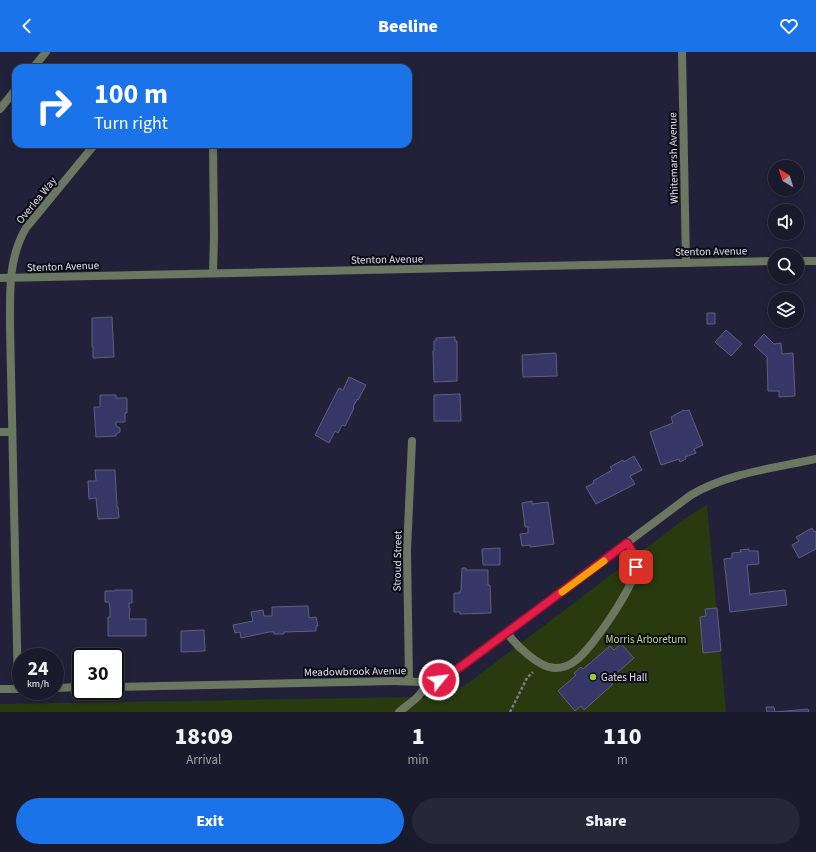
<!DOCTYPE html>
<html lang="en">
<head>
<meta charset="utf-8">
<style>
  :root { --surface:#191a2b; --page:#262737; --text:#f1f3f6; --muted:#9fa1a9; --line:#373847; --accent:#1a73e8 }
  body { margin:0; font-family:"Source Sans 3",sans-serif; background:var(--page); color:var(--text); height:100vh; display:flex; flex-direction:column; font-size:15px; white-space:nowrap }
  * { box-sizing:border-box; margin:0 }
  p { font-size:13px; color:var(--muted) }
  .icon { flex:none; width:22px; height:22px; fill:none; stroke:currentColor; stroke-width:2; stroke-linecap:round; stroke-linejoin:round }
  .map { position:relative; height:660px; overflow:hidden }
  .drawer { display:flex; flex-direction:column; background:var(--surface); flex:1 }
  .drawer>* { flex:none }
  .hud { position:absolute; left:12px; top:12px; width:400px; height:84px; border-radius:12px; box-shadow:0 2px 6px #0003,0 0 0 1px var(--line); background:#1a73e8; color:#fff; overflow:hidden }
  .needle { width:26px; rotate:322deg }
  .buttons { position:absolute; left:768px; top:108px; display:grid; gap:8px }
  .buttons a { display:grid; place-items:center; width:36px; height:36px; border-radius:50%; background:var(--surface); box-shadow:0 2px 6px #0003,0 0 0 1px var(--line); font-size:20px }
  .speed { position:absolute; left:12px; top:596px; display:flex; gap:8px; font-size:20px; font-weight:700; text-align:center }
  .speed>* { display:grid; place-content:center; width:52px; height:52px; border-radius:50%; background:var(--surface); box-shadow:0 2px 6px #0003,0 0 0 1px var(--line); line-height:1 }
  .speed small { font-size:10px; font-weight:400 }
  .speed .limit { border:2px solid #111; border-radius:6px; background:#fff; color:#111 }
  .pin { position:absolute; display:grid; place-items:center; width:34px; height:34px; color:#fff; margin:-17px; border-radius:8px; box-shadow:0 2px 6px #0006 }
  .me { position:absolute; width:44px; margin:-22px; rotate:61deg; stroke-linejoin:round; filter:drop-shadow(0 0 3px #0008) }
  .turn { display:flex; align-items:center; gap:14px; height:84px; padding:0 16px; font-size:18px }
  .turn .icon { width:52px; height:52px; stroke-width:2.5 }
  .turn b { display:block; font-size:28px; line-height:34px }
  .eta { display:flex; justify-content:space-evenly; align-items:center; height:68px; text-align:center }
  .eta b { font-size:24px; font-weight:800; line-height:28px }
  .cta { display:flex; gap:8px; margin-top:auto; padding:8px 16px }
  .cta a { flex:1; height:46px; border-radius:24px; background:var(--accent); color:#fff; font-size:16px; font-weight:800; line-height:46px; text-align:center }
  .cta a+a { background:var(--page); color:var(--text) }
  header { display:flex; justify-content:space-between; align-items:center; height:52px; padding:0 16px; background:var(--accent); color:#fff; font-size:18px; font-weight:800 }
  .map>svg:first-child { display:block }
  .green { fill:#283a0e }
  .building { fill:#373767; stroke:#5e607c }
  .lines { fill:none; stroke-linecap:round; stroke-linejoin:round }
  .path { stroke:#797b8f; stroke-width:2.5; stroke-dasharray:3 2; stroke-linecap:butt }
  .service { stroke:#6b7760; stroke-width:8 }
  .minor { stroke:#6b7760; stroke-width:8 }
  .tertiary { stroke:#6b7760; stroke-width:8 }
  .route-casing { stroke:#92132f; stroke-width:10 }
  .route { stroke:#e11d48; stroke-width:7 }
  .slow { stroke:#f59e0b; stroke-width:7 }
  .poi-dot { fill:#93cc3d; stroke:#0c0c17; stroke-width:1.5 }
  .labels { text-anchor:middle; stroke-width:4; stroke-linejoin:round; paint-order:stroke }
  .street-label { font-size:11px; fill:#dfe1f1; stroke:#0c0c17 }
  .park-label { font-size:11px; fill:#b6db8b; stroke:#0c0c17 }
  .poi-label { font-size:11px; fill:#dfe1f1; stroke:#0c0c17; text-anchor:start }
</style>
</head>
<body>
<header><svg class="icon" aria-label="back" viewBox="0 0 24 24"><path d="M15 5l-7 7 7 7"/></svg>Beeline<svg class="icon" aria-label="heart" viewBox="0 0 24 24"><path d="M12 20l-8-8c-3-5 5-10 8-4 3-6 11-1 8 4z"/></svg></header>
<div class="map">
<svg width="816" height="660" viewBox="0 0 816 660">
  <rect width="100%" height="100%" fill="#212239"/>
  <path class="green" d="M 707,453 L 726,660 L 0,660 L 0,652 L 414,645 C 434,647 450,642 467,632 L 687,465 Z"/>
  <path class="building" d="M 707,261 L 715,261 L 715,272 L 707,272 Z
    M 112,265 L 114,305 L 93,306 L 93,295 L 92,295 L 92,266 Z
    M 726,278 L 742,292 L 731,304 L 715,290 Z
    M 764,282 L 774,292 L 781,291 L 782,302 L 793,301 L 795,344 L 779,345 L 779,339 L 768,339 L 767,305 L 754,293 Z
    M 455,285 L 455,289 L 457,289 L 457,329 L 434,330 L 433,299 L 434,299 L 434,289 L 436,289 L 436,286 Z
    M 556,301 L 557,324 L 523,325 L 522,303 Z
    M 349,325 L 366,333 L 358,348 L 357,347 L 357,348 L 353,355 L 354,356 L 345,374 L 342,373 L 338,381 L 335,379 L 329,391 L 315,383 L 339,336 L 343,338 Z
    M 460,342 L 461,369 L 434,369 L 434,343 Z
    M 100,343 L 116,343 L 116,346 L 127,346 L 127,361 L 125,361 L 125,370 L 116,370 L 116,374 L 120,376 L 120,380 L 116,382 L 116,384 L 96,385 L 94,355 L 100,355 Z
    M 684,358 L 685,359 L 689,358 L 703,393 L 694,397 L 696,401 L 685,405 L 686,407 L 680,410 L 679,407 L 661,413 L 650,380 L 673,371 L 671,365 Z
    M 634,404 L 642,418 L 630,424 L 635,432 L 596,452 L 586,435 L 594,431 L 593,429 L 612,418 L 610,415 L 623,408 L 624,410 Z
    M 95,418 L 115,418 L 117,455 L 118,455 L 119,466 L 98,467 L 96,446 L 89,447 L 88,429 L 96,429 Z
    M 532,449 L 532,452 L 548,450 L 554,492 L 530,495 L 530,493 L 522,494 L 520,482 L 528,481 L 528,475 L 525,475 L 522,451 Z
    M 812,476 L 814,480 L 816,479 L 816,497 L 799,506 L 792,493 L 799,489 L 796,485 Z
    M 500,496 L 500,513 L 483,513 L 482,497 Z
    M 749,497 L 749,499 L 758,499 L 759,512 L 747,513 L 750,543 L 751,542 L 785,538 L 787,553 L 730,560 L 724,507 L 732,506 L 732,501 L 741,500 L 740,498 Z
    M 462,516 L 466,516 L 466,518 L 488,518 L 488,533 L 490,533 L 491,561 L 460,562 L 460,560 L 454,560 L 454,541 L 460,541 L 460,539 L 461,539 Z
    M 115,538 L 132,538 L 132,551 L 129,551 L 129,556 L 130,556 L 129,567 L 146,567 L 146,584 L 108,584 L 108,565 L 110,565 L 110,556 L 109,550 L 105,550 L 105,539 L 115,539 Z
    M 308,554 L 309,566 L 316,565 L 318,574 L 316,574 L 316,579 L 284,580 L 284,582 L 274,582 L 274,580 L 269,580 L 241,586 L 240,580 L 235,581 L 233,573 L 253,569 L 251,560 L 263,558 L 264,564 L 272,564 L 272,555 Z
    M 717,556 L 721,599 L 703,601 L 700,565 L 706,564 L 705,557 Z
    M 204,578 L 205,599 L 181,600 L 181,579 Z
    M 621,592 L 634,606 L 611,626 L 613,628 L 612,633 L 584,658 L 581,654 L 575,659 L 558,639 L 576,623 L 574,621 L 581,615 L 583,617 L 610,594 L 614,598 Z
    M 766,655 L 774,655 L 775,660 L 808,657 L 809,660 L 767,660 Z"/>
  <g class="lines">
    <path class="path" d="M 510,660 L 527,626 L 533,620"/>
    <path class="service" d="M 507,581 C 516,593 539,616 555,616 C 562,616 569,614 575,609 C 591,598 636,533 636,513 C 636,505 631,498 627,491
      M 399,660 C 411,650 422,645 426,630"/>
    <path class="minor" d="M 682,0 L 686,211
      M 33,16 L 46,0
      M 0,57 L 16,37
      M 213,221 L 214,184 L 213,92
      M 0,380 L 12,380
      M 409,629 L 407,498 L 412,389
      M 115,635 L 395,629 C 409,629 424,632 438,628 C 454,623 469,609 482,599 L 691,443 C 728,421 775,416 816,407
      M 55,636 L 81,635
      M 0,637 L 21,637
      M 18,637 L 10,275 C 10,241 8,206 26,176 L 95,92"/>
    <path class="tertiary" d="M 797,209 L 816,209
      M 0,226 L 775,209"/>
  </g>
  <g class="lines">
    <g class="route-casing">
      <path id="route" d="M 439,628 L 448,624 L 482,599 L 627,491 L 636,506 L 636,515"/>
    </g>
    <use href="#route" class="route"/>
    <path class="slow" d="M 562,540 L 604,509"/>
  </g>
  <circle class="poi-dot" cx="593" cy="625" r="4"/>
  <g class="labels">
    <g class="street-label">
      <text transform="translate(673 106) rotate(-91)" y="4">Whitemarsh Avenue</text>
      <text transform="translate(36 148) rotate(-51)" y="4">Overlea Way</text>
      <text transform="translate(711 199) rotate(-1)" y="4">Stenton Avenue</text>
      <text transform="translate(387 207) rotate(-1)" y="4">Stenton Avenue</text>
      <text transform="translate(63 214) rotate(-2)" y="4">Stenton Avenue</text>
      <text transform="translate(397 509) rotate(-89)" y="4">Stroud Street</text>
      <text transform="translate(355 619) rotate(-1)" y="4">Meadowbrook Avenue</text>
    </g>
    <g class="park-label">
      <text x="646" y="591">Morris Arboretum</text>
    </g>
    <g class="poi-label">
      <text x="601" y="629">Gates Hall</text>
    </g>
  </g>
</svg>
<div class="buttons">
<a><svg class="needle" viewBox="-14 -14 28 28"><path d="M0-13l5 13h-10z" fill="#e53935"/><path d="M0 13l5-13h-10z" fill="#9fa1a9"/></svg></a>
<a><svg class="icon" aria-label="sound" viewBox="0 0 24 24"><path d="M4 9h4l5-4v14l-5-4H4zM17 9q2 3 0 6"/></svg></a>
<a><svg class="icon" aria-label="search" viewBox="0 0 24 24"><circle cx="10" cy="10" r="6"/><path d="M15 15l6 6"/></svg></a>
<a><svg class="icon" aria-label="layers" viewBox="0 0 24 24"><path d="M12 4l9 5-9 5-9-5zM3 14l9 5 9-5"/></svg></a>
</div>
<div class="speed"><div>24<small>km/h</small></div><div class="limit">30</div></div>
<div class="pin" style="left:636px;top:515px;background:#d93025"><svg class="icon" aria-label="arrive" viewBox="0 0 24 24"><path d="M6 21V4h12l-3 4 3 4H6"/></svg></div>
<svg class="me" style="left:439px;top:628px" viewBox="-20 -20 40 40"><circle r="17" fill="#e11d48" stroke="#fff" stroke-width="3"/><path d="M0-11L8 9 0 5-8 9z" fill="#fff"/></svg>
<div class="hud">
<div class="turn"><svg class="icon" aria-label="right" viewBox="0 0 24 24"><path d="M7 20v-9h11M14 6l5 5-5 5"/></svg><div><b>100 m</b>Turn right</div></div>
</div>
</div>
<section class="drawer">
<div class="eta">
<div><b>18:09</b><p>Arrival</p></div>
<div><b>1</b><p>min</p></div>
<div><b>110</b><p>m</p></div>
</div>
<div class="cta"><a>Exit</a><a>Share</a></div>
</section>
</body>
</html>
